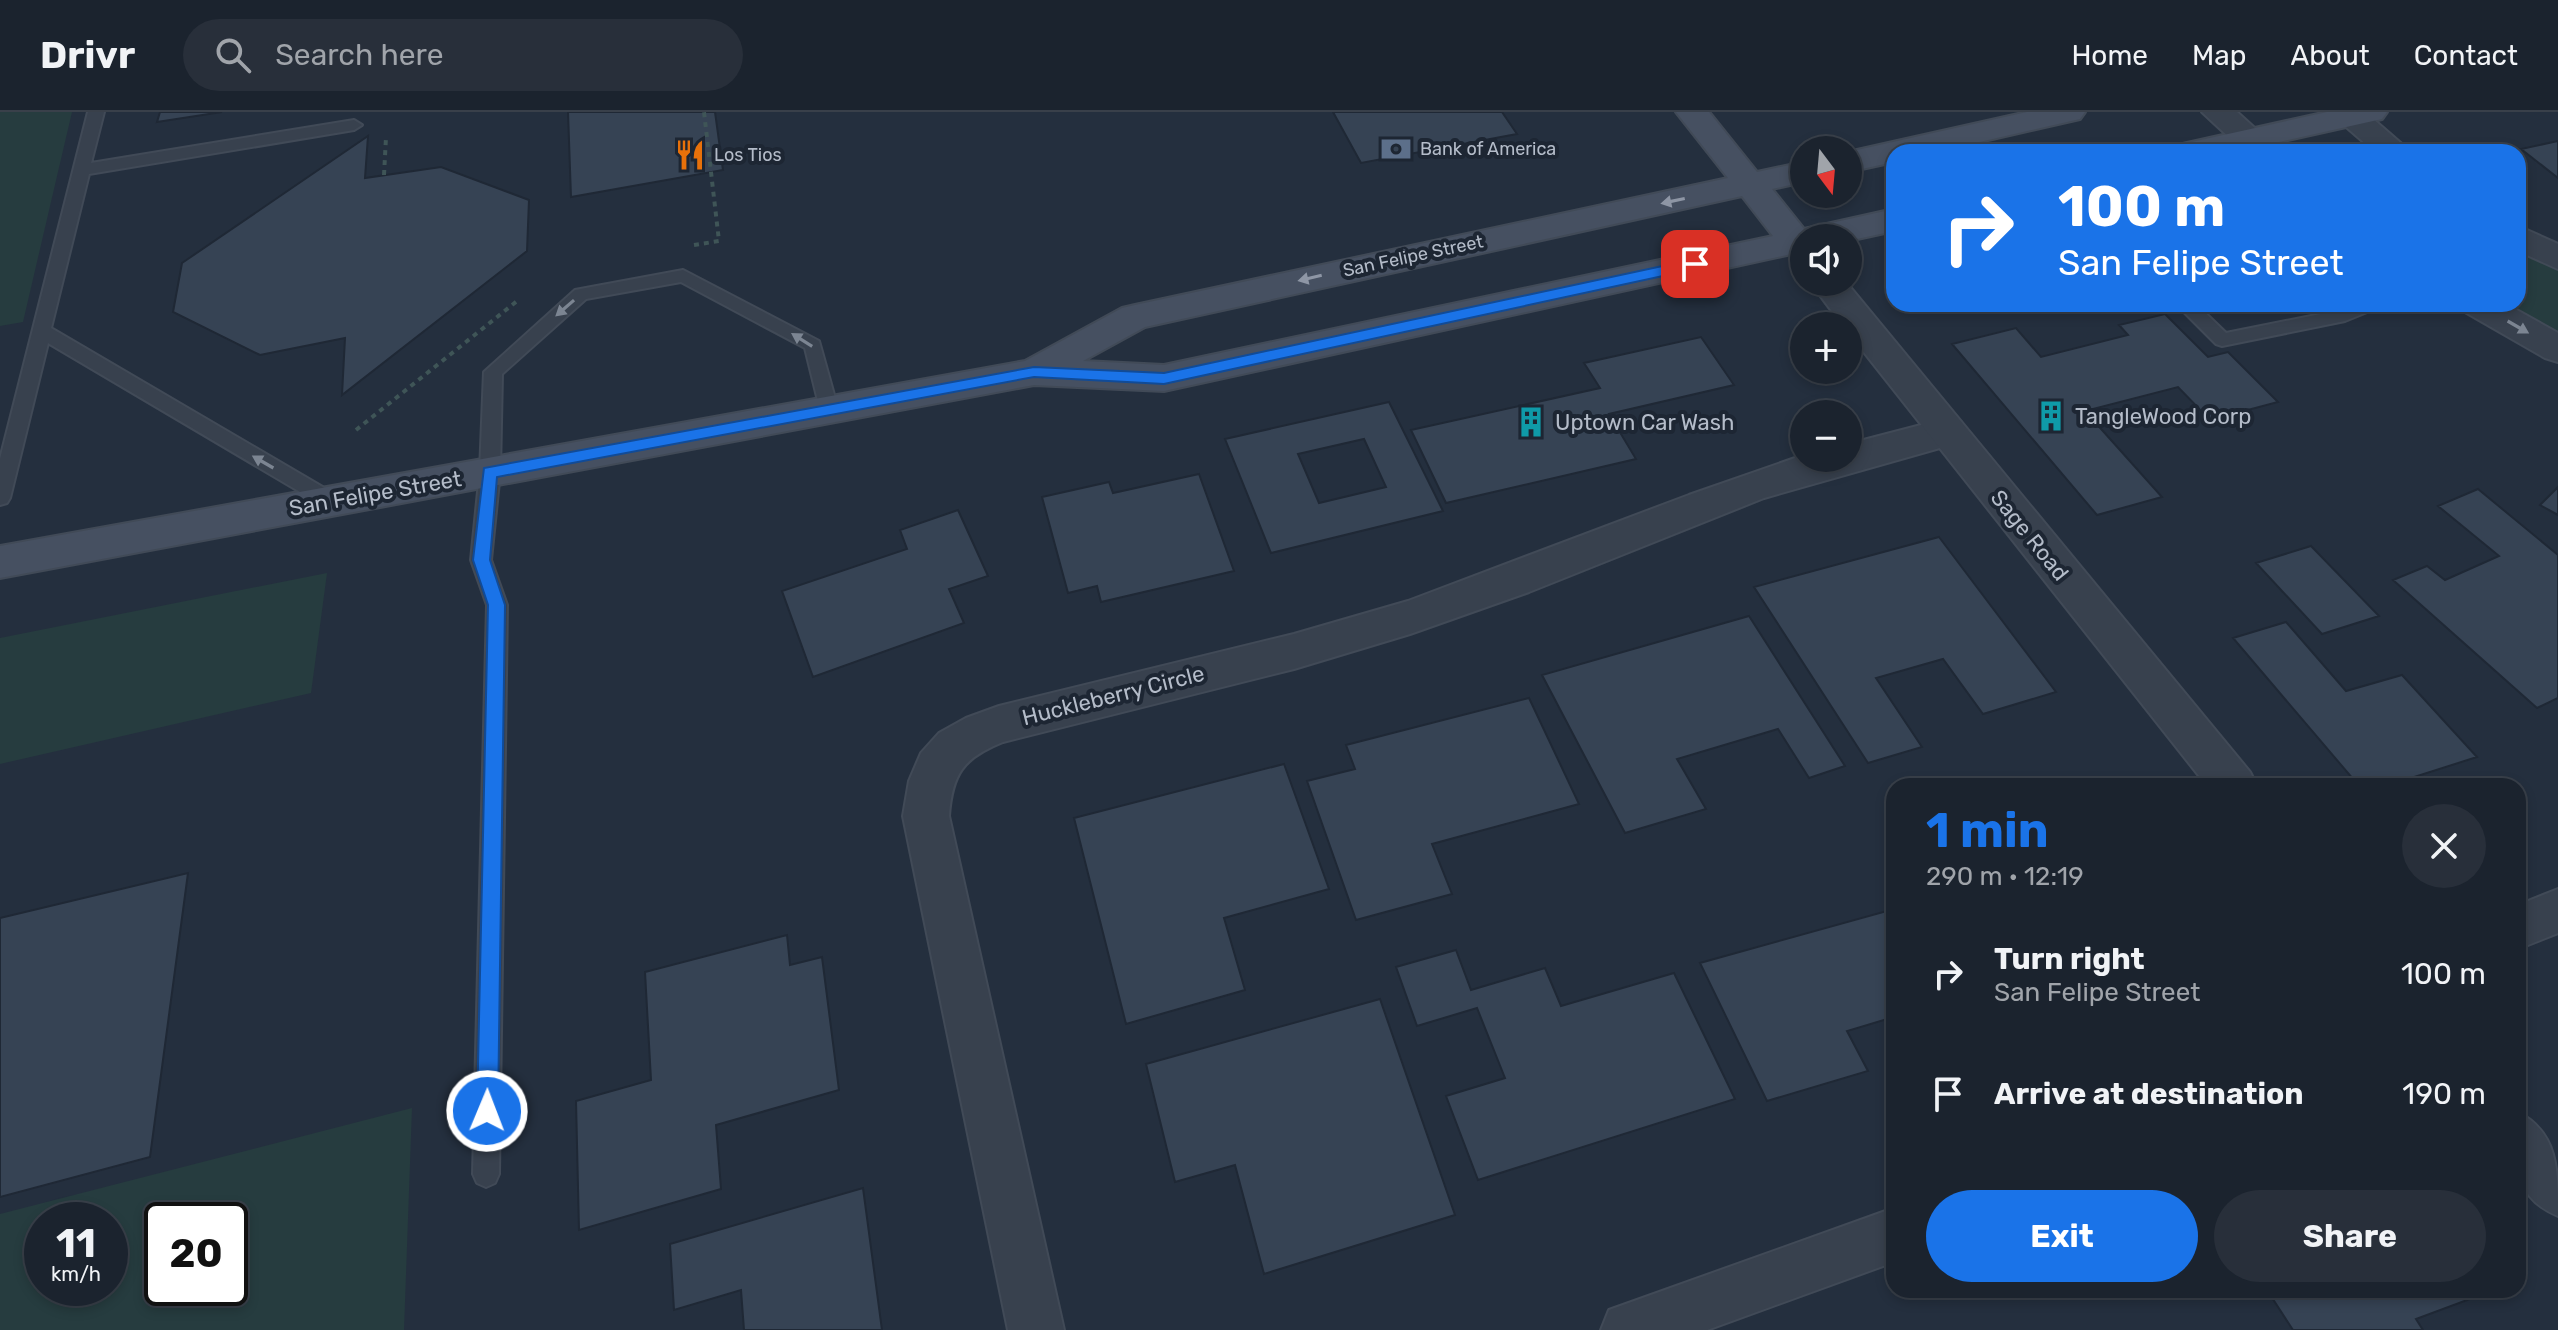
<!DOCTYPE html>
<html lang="en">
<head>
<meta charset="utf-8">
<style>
  :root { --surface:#1b232e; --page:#282f3a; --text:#f1f3f6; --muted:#a0a4aa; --line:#39404a; --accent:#1a73e8 }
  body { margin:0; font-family:Rubik,sans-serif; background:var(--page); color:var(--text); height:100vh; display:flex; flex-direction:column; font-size:30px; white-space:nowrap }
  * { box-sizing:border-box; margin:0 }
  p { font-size:26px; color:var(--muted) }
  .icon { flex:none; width:44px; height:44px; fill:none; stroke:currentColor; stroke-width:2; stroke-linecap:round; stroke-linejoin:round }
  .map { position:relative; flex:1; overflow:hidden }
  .panel { position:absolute; left:1886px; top:666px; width:640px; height:520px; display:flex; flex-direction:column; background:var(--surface); border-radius:24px; box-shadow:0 4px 12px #0003,0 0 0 2px var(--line) }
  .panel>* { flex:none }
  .guide { position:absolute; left:1886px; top:32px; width:640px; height:168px; border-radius:24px; box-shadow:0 4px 12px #0003,0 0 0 2px var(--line); background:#1a73e8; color:#fff; overflow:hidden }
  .needle { width:52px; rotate:164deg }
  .fabs { position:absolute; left:1790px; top:24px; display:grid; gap:16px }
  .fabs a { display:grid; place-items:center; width:72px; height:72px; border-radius:50%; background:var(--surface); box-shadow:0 4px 12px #0003,0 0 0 2px var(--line); font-size:40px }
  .speed { position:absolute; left:24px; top:1090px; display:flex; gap:16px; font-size:40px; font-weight:700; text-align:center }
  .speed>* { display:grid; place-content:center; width:104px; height:104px; border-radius:50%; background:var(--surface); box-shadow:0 4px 12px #0003,0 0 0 2px var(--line); line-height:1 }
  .speed small { font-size:20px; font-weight:400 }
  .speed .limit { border:4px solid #111; border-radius:12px; background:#fff; color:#111 }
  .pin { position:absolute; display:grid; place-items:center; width:68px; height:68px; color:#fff; margin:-34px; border-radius:16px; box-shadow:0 4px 12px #0006 }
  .me { position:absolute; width:88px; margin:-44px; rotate:1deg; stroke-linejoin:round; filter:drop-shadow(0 0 6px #0008) }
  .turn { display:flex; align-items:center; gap:28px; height:168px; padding:0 40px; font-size:36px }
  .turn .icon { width:104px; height:104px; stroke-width:2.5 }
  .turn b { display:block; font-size:56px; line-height:68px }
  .round { display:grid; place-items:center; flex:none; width:84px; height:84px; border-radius:42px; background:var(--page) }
  .headline { display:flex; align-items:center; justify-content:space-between; height:136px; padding:0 40px }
  h1 { font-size:48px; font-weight:700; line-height:60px; color:var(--accent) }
  .action { display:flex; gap:16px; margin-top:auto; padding:16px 40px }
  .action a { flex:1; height:92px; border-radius:48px; background:var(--accent); color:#fff; font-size:32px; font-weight:700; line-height:92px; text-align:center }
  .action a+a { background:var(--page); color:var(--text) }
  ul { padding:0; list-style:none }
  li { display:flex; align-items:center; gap:24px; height:120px; padding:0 40px }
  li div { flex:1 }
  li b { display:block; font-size:30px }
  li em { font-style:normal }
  header { display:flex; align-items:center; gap:48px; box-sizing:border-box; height:112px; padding:0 40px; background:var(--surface); border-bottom:2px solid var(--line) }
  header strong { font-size:38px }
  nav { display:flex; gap:44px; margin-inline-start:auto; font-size:28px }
  .search { width:560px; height:72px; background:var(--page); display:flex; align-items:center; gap:20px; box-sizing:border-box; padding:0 28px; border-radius:44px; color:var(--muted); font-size:30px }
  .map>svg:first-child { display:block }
  .green { fill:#263c3f; fill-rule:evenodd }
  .building { fill:#364354; stroke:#1f2835; stroke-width:2; fill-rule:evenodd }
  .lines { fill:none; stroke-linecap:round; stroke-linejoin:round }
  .service-casing { stroke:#414a57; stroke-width:4 }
  .minor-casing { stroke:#414a57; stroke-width:4 }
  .tertiary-casing { stroke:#414a57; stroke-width:4 }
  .secondary-casing { stroke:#414a57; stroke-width:4 }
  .path { stroke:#3f5557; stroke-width:4; stroke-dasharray:5 5; stroke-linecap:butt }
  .service { fill:#38414e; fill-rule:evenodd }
  .minor { fill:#38414e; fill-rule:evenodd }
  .tertiary { fill:#38414e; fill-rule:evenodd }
  .secondary { fill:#465061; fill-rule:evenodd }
  .oneway { fill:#8e96a5 }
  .oneway2 { fill:#7c8592 }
  .route { fill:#1a73e8; stroke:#114b97; stroke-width:2 }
  .labels { text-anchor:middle; stroke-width:8; stroke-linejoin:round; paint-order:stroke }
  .far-poi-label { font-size:18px; fill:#b4bcc9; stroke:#1d2633; text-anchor:start }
  .far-street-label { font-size:18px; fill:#b4bcc9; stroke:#1d2633 }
  .poi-label { font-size:22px; fill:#b4bcc9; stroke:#1d2633; text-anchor:start }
  .street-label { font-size:22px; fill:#b4bcc9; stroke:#1d2633 }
</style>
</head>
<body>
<header>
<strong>Drivr</strong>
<div class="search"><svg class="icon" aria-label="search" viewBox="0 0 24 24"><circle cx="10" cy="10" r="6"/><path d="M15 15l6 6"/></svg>Search here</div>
<nav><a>Home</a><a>Map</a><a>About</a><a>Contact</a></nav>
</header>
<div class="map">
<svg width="2558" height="1218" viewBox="0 0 2558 1218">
  <rect width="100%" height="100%" fill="#242f3e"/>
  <path class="green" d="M 0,0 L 72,0 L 23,210 L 0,214 Z
    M 2518,136 L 2558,158 L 2558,227 L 2492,192 L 2518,192 Z
    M 327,461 L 311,581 L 0,652 L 0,526 Z
    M 412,996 L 404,1218 L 0,1218 L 0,1102 ZM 42,1108 L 110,1108 L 110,1176 L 42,1176 ZM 162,1108 L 230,1108 L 230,1176 L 162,1176 Z"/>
  <path class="building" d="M 160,0 L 222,0 L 157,10 Z
    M 568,0 L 715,0 L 723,58 L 571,85 Z
    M 1333,0 L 1502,0 L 1517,22 L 1361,51 Z
    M 368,24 L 365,66 L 441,55 L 529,88 L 527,139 L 342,283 L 345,226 L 260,243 L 173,200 L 182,151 Z
    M 2558,29 L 2558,66 L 2521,37 Z
    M 2165,202 L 2208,245 L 2228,240 L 2278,290 L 2210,308 L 2178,275 L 2085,299 L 2162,385 L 2097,403 L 1952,232 L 2016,216 L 2041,245 L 2128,223 L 2119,213 Z
    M 1701,225 L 1734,273 L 1609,302 L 1636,347 L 1446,391 L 1411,318 L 1600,276 L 1584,251 Z
    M 1389,290 L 1443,399 L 1271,441 L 1225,327 ZM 1364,327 L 1386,375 L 1319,391 L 1298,342 Z
    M 1199,362 L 1234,459 L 1101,490 L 1097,474 L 1068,481 L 1042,385 L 1109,370 L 1113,381 Z
    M 2558,375 L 2558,403 L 2540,393 Z
    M 2478,377 L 2558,443 L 2558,586 L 2537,596 L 2393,468 L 2427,454 L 2445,468 L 2499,444 L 2438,394 Z
    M 958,398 L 988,464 L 949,477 L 964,511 L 813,565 L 782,479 L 907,437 L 900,418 Z
    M 1939,425 L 2056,580 L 1983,602 L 1943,547 L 1876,566 L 1922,635 L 1868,651 L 1754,475 Z
    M 2311,434 L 2379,504 L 2322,522 L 2256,451 Z
    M 1749,504 L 1845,654 L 1809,666 L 1778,617 L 1677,647 L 1706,697 L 1625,721 L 1542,563 Z
    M 2286,510 L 2346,579 L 2402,563 L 2477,645 L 2386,674 L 2359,674 L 2233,526 Z
    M 1529,586 L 1579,692 L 1432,732 L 1452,782 L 1356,808 L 1307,669 L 1355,657 L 1346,633 Z
    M 1284,652 L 1329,777 L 1224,806 L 1245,878 L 1126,912 L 1074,706 Z
    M 188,761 L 150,1045 L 0,1085 L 0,806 Z
    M 1894,797 L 1894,905 L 1847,919 L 1868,959 L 1767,989 L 1700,851 Z
    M 787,823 L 790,853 L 822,845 L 839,978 L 716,1013 L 721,1077 L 579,1118 L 576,989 L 651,968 L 645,860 Z
    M 1456,838 L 1471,878 L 1545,856 L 1561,894 L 1674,861 L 1735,987 L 1478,1068 L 1446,984 L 1505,966 L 1477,896 L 1417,914 L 1396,855 Z
    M 1380,887 L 1455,1103 L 1264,1162 L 1235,1053 L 1175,1070 L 1146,952 Z
    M 863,1076 L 882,1218 L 744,1218 L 741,1178 L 674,1198 L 670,1132 Z
    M 2267,1178 L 2474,1178 L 2478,1184 L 2416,1207 L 2423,1218 L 2293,1218 Z"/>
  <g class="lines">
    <g class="service-casing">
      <path id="service" d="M 88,0 L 104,0 L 91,51 L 354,8 L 362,13 L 354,18 L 89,62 L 51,216 L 338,384 L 341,389 L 338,394 L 324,394 L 48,231 L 10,386 L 7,391 L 0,393 L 0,347 Z
        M 683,158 L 819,229 L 838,297 L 829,304 L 820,297 L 805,236 L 681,170 L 586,187 L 502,262 L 500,360 L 491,448 L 507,493 L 499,1062 L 495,1071 L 486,1075 L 477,1071 L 473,1062 L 487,493 L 471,448 L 480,360 L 484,260 L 575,178 Z
        M 2176,192 L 2196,192 L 2226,221 L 2341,198 L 2355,192 L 2380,192 L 2377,196 L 2345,209 L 2222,234 L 2216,232 Z"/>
    </g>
    <g class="minor-casing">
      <path id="minor" d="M 1948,306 L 1961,310 L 1967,320 L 1961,330 L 1764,386 L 1529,480 L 1410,522 L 1294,557 L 1003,630 C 963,646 952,662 949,704 L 1064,1218 L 1008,1218 L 903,704 L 909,669 L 921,641 L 939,621 L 966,606 L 999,594 L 1294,522 L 1408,489 L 1689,383 L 1798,345 L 1848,346 L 1848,332 Z
        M 2558,777 L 2558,821 L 2518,837 L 2518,793 Z
        M 1894,1096 L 1894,1150 L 1707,1218 L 1601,1218 L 1609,1198 Z"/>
    </g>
    <g class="tertiary-casing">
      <path id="tertiary" d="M 2202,0 L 2237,0 L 2281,40 L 2245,40 Z
        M 2329,0 L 2365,0 L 2411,40 L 2375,40 Z
        M 2518,114 L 2558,132 L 2558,157 L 2518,139 Z
        M 1810,170 L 1846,170 L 2250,660 L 2257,674 L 2207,674 L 1848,220 L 1848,214 L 1843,214 Z
        M 2460,192 L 2506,192 L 2558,221 L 2558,250 L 2545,246 L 2465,200 Z
        M 2518,1000 C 2558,1021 2558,1057 2558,1104 C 2508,1083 2518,1046 2518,1000 Z"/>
    </g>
    <g class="secondary-casing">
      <path id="secondary" d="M 1676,0 L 1709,0 L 1757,60 L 1804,50 L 1804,70 L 1772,77 L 1804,117 L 1894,97 L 1894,119 L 1848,129 L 1848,126 L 1804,126 L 1804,139 L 1796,141 L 1164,279 L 1034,273 L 0,466 L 0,434 L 1025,249 L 1122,196 L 1135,193 L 1728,66 ZM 1742,84 L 1773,124 L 1164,253 L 1083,249 L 1145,215 Z
        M 2027,0 L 2085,0 L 2080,7 L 1936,40 L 1894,40 L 1894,50 L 1848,60 L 1848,40 Z
        M 2327,0 L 2387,0 L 2382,7 L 2234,40 L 2173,40 L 2178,33 Z"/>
    </g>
    <path class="path" d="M 384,63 L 386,25
      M 694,133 L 719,129 L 704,0
      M 356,318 L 517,189"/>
    <use href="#service" class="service"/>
    <use href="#minor" class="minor"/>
    <use href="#tertiary" class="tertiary"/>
    <use href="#secondary" class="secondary"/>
  </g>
  <defs><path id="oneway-solid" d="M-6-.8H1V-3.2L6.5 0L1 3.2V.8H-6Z" transform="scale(2)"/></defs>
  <g class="oneway">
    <use href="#oneway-solid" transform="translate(1673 89) rotate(168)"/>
    <use href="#oneway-solid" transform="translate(1310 166) rotate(167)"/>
  </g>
  <g class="oneway2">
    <use href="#oneway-solid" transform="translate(565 196) rotate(139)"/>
    <use href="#oneway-solid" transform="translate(2518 215) rotate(30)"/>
    <use href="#oneway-solid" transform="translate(802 228) rotate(-148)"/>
    <use href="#oneway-solid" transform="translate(263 350) rotate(-150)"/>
  </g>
  <path class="route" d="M 1695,147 L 1700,149 L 1700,156 L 1164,272 L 1034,265 L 497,365 L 490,448 L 505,493 L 498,999 L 495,1007 L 487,1010 L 480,1007 L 477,999 L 488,493 L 473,448 L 484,356 L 1034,255 L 1164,261 Z"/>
  <defs>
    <g id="bank-bare" transform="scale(2.4)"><path d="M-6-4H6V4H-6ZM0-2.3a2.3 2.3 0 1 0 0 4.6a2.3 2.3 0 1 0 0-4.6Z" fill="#5c6f8a" stroke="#1d2633" stroke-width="2.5" paint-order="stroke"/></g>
    <g id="restaurant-bare" transform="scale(2.4)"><path d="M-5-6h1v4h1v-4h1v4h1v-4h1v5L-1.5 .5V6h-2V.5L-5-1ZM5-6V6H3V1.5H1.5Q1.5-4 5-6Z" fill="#e8710a" stroke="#1d2633" stroke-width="2.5" paint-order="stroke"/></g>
    <g id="building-bare" transform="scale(2.4)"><path d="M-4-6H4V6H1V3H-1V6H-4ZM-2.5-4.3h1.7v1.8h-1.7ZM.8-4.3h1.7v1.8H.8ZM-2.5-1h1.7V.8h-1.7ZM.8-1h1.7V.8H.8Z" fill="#0f9aa8" stroke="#1d2633" stroke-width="2.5" paint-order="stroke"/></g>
  </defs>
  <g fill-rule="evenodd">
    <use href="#bank-bare" x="1396" y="37"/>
    <use href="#restaurant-bare" x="690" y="43"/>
    <use href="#building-bare" x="2051" y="304"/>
    <use href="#building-bare" x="1531" y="310"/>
  </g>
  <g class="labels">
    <g class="far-poi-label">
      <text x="1420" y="43">Bank of America</text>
      <text x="714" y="49">Los Tios</text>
    </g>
    <g class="far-street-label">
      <text transform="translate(1413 144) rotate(-12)" y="6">San Felipe Street</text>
    </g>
    <g class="poi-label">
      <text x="2075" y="312">TangleWood Corp</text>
      <text x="1555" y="318">Uptown Car Wash</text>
    </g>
    <g class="street-label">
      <text transform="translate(375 381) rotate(-10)" y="8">San Felipe Street</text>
      <text transform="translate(2030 423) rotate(51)" y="8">Sage Road</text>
      <text transform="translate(1113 583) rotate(-14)" y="8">Huckleberry Circle</text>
    </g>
  </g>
</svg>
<div class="fabs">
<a><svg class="needle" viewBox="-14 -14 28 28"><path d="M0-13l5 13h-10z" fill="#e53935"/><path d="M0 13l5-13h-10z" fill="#a0a4aa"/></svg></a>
<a><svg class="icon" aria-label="sound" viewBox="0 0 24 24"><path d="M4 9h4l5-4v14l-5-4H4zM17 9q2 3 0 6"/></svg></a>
<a>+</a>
<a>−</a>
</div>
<div class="speed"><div>11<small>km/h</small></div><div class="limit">20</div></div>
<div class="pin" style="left:1695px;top:152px;background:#d93025"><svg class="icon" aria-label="arrive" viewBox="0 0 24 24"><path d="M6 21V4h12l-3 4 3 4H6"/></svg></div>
<svg class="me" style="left:487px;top:999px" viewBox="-20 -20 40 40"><circle r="17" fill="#1a73e8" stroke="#fff" stroke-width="3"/><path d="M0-11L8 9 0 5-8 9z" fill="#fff"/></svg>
<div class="guide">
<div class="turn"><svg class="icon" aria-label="right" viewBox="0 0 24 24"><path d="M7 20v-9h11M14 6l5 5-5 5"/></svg><div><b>100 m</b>San Felipe Street</div></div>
</div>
<section class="panel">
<div class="headline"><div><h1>1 min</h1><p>290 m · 12:19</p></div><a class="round"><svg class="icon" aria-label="close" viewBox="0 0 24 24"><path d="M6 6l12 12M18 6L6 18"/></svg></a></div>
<ul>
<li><svg class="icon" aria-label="right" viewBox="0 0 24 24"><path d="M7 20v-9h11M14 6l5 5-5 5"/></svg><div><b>Turn right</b><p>San Felipe Street</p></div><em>100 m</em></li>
<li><svg class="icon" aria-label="arrive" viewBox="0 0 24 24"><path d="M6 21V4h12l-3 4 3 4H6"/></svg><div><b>Arrive at destination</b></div><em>190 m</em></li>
</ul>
<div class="action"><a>Exit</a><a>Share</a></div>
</section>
</div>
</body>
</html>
